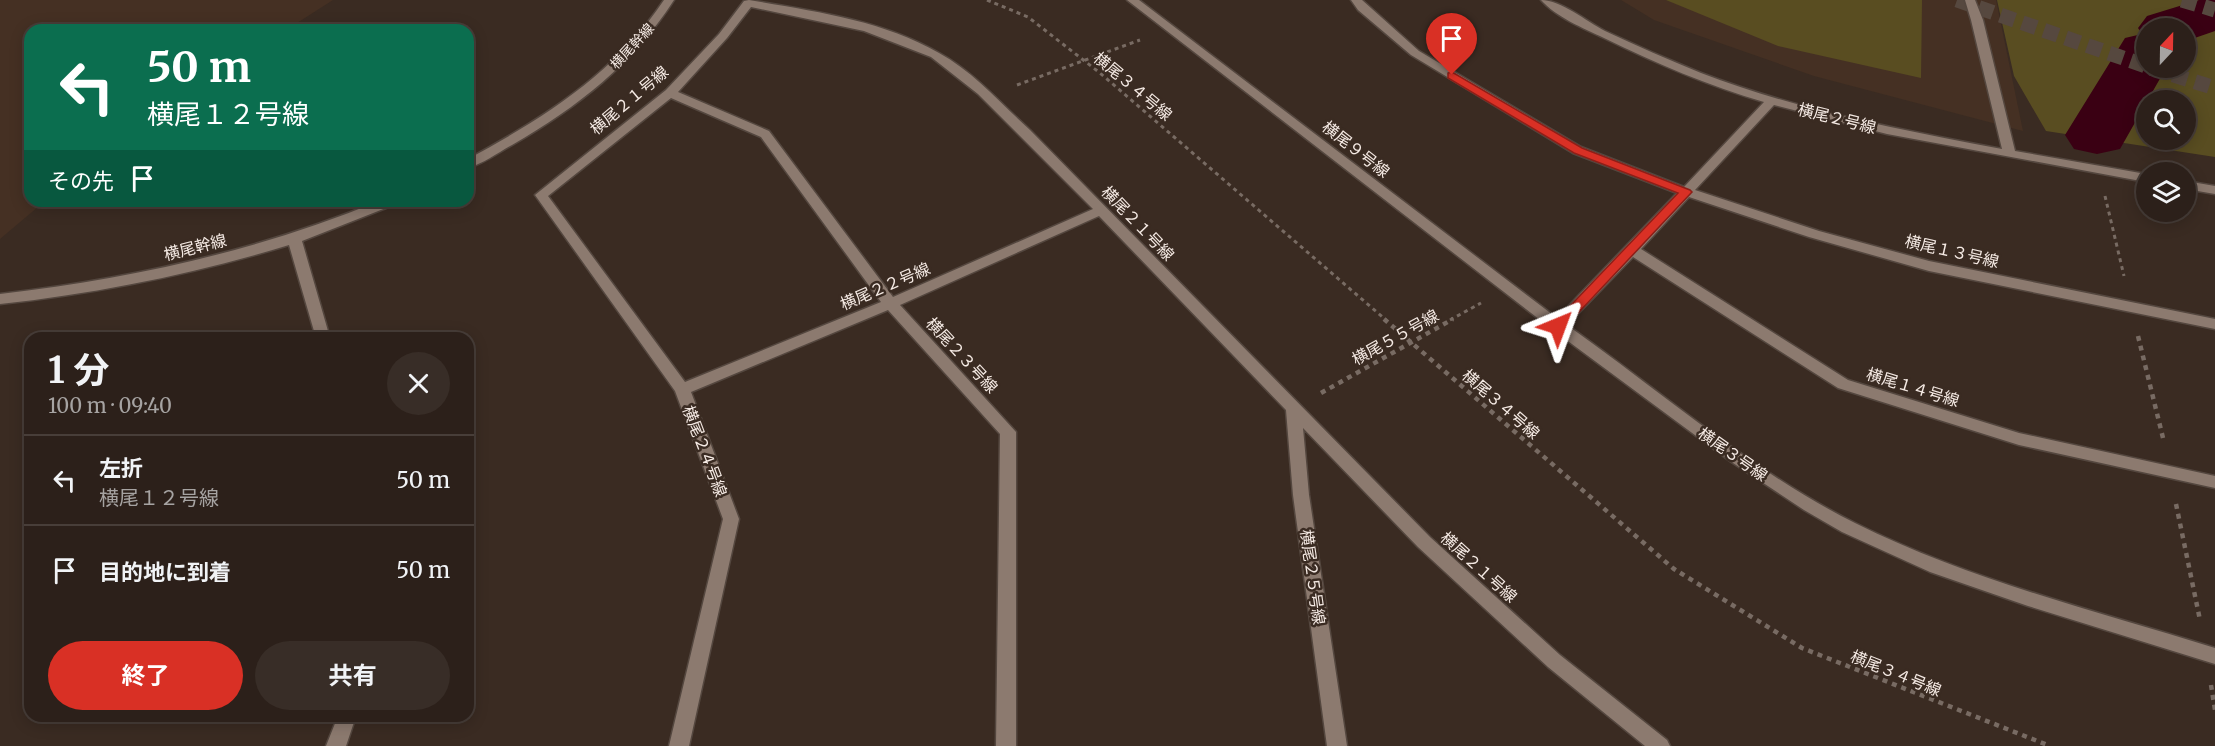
<!DOCTYPE html>
<html lang="ja">
<head>
<meta charset="utf-8">
<style>
  :root { --surface:#2c201a; --page:#382d27; --text:#f1f3f6; --muted:#a6a3a2; --line:#483e39; --accent:#d93025 }
  body { margin:0; font-family:Merriweather,"Noto Sans JP",serif; background:var(--page); color:var(--text); height:100vh; display:flex; flex-direction:column; font-size:22px; white-space:nowrap }
  * { box-sizing:border-box; margin:0 }
  p { font-size:20px; color:var(--muted) }
  .icon { flex:none; width:33px; height:33px; fill:none; stroke:currentColor; stroke-width:2; stroke-linecap:round; stroke-linejoin:round }
  .map { position:relative; flex:1; overflow:hidden }
  .side { position:absolute; left:24px; top:332px; width:450px; height:390px; display:flex; flex-direction:column; background:var(--surface); border-radius:18px; box-shadow:0 3px 15px #0003,0 0 0 2px var(--line) }
  .side>* { flex:none }
  .guide { position:absolute; left:24px; top:24px; width:450px; height:183px; border-radius:18px; box-shadow:0 3px 15px #0003,0 0 0 2px var(--line); background:#0b6e4f; color:#fff; overflow:hidden }
  .needle { width:39px; rotate:22deg }
  .buttons { position:absolute; left:2136px; top:18px; display:grid; gap:12px }
  .buttons a { display:grid; place-items:center; width:60px; height:60px; border-radius:50%; background:var(--surface); box-shadow:0 3px 15px #0003,0 0 0 2px var(--line); font-size:30px }
  .pin { position:absolute; display:grid; place-items:center; width:51px; height:51px; color:#fff; margin:-62px -26px; border-radius:50% 50% 50% 0; rotate:-45deg; box-shadow:0 0 6px #0007 }
  .pin .icon { rotate:45deg }
  .me { position:absolute; width:66px; margin:-33px; rotate:44deg; stroke-linejoin:round; filter:drop-shadow(0 0 4px #0008) }
  .turn { display:flex; align-items:center; gap:21px; height:126px; padding:0 24px; font-size:27px }
  .turn .icon { width:78px; height:78px; stroke-width:2.5 }
  .turn b { display:block; font-size:42px; line-height:51px }
  .then { display:flex; align-items:center; height:57px; padding:0 24px; background:#0003; gap:12px; font-size:22px }
  .round { display:grid; place-items:center; flex:none; width:63px; height:63px; border-radius:32px; background:var(--page) }
  .overview { display:flex; align-items:center; justify-content:space-between; height:102px; padding:0 24px }
  h1 { font-size:36px; font-weight:700; line-height:45px }
  .button { display:flex; gap:12px; margin-top:auto; padding:12px 24px }
  .button a { flex:1; height:69px; border-radius:36px; background:var(--accent); color:#fff; font-size:24px; font-weight:700; line-height:69px; text-align:center }
  .button a+a { background:var(--page); color:var(--text) }
  ul { padding:0; list-style:none }
  li { display:flex; align-items:center; gap:18px; height:90px; padding:0 24px; border-top:2px solid var(--line) }
  li div { flex:1 }
  li b { display:block; font-size:22px }
  li em { font-style:normal }
  .map>svg:first-child { display:block }
  .built { fill:#453023 }
  .green { fill:#594d21; fill-rule:evenodd }
  .lines { fill:none; stroke-linecap:round; stroke-linejoin:round }
  .river { fill:#3a0013; fill-rule:evenodd }
  .highway-tunnel { stroke:#56483f; stroke-width:15; stroke-dasharray:15 8; stroke-linecap:butt }
  .minor-casing { stroke:#54473f; stroke-width:3 }
  .path-far1 { stroke:#786b63; stroke-width:3; stroke-dasharray:4 4; stroke-linecap:butt }
  .path { stroke:#786b63; stroke-width:4.5; stroke-dasharray:5 5; stroke-linecap:butt }
  .minor { fill:#8c7a6f; fill-rule:evenodd }
  .route { fill:#d93025; stroke:#8d1f18; stroke-width:1.5 }
  .labels { text-anchor:middle; stroke-width:5; stroke-linejoin:round; paint-order:stroke }
  .far-street-label { font-size:14px; fill:#f5eae4; stroke:#3a2b22 }
  .street-label { font-size:16px; fill:#f5eae4; stroke:#3a2b22 }
</style>
</head>
<body>
<div class="map">
<svg width="2215" height="746" viewBox="0 0 2215 746">
  <rect width="100%" height="100%" fill="#3a2b22"/>
  <path class="built" d="M 0,0 L 333,0 L 286,30 L 30,30 L 30,201 L 45,201 L 0,239 Z
    M 1621,0 L 1996,0 L 2023,131 L 1814,76 L 1654,20 Z"/>
  <path class="green" d="M 1666,0 L 1922,0 L 1921,78 L 1778,46 Z
    M 1997,0 L 2215,0 L 2215,157 L 2046,131 L 2014,76 ZM 2146,28 L 2186,28 L 2186,68 L 2146,68 ZM 2146,100 L 2186,100 L 2186,140 L 2146,140 Z"/>
  <g class="lines">
    <path class="river" d="M 2199,0 L 2215,0 L 2215,31 L 2186,41 L 2186,28 L 2146,28 L 2146,68 L 2166,68 L 2120,149 L 2097,154 L 2074,149 L 2065,135 L 2125,38 L 2142,34 L 2138,28 L 2147,16 Z"/>
    <path class="highway-tunnel" d="M 1957,0 L 2146,66
      M 2182,0 L 2215,10
      M 2151,68 L 2215,88"/>
    <g class="minor-casing">
      <path id="minor" d="M 664,0 L 674,0 C 632,65 579,106 512,145 C 499,152 483,164 468,168 L 468,159 C 544,118 615,73 664,0 Z
        M 749,0 C 813,11 882,20 939,53 C 974,72 1001,104 1030,130 L 1430,537 L 1560,655 L 1667,740 L 1670,746 L 1645,746 L 1548,667 L 1418,547 L 1303,428 L 1309,495 L 1347,746 L 1327,746 L 1293,495 L 1286,410 L 1099,216 L 900,305 L 1016,432 L 1016,746 L 996,746 L 1000,434 L 888,310 L 691,392 L 739,519 L 689,746 L 669,746 L 723,519 L 675,391 L 535,195 L 666,90 L 719,34 L 744,1 ZM 751,7 L 864,31 L 931,57 L 978,94 L 1093,209 L 893,297 L 769,131 L 678,92 L 727,38 ZM 671,98 L 761,137 L 881,302 L 685,382 L 548,196 Z
        M 1127,0 L 1139,0 L 1557,318 L 1677,193 L 1573,153 L 1411,55 L 1358,10 L 1351,0 L 1362,0 L 1419,51 L 1581,147 L 1684,187 L 1764,102 C 1709,86 1655,63 1604,38 C 1583,28 1556,17 1541,0 C 1561,0 1586,21 1605,31 C 1637,46 1669,60 1701,73 C 1798,110 1900,130 2002,149 L 1971,20 L 1965,0 L 1975,0 L 1983,20 L 2015,151 L 2146,174 L 2146,182 L 1887,134 L 1774,105 L 1695,190 L 1819,231 L 1929,261 L 2215,319 L 2215,329 L 1929,271 L 1809,237 L 1689,197 L 1641,249 L 1848,380 L 2019,433 L 2215,476 L 2215,488 L 2019,445 L 1838,388 L 1633,257 L 1567,325 C 1662,392 1751,471 1855,523 C 1969,580 2094,610 2215,648 L 2215,664 L 2028,606 L 1930,572 L 1842,532 L 1804,510 L 1730,461 L 1553,330 Z
        M 2186,181 L 2215,186 L 2215,194 L 2186,189 Z
        M 379,201 L 398,201 L 396,204 L 302,241 L 330,338 L 316,338 L 289,245 C 194,274 99,293 0,304 L 0,294 C 131,279 257,251 379,201 Z
        M 338,716 L 356,716 L 346,746 L 326,746 Z"/>
    </g>
    <path class="path-far1" d="M 987,0 L 1028,17 L 1100,73 L 1386,320
      M 1017,85 L 1140,40
      M 2105,196 L 2124,276
      M 1450,320 L 1481,303"/>
    <path class="path" d="M 1384,319 L 1674,569 L 1802,648 L 2050,746
      M 2138,336 L 2164,442
      M 1321,393 L 1453,319
      M 2176,504 L 2200,620
      M 2211,685 L 2215,710"/>
    <use href="#minor" class="minor"/>
  </g>
  <path class="route" d="M 1452,72 L 1582,148 L 1690,190 L 1692,192 L 1563,329 L 1558,331 L 1551,326 L 1678,193 L 1574,153 L 1448,78 L 1448,73 Z"/>
  <g class="labels">
    <g class="far-street-label">
      <text transform="translate(632 46) rotate(-47)" y="5">横尾幹線</text>
    </g>
    <g class="street-label">
      <text transform="translate(1133 86) rotate(40)" y="6">横尾３４号線</text>
      <text transform="translate(629 100) rotate(-40)" y="6">横尾２１号線</text>
      <text transform="translate(1837 118) rotate(14)" y="6">横尾２号線</text>
      <text transform="translate(1356 149) rotate(38)" y="6">横尾９号線</text>
      <text transform="translate(1138 223) rotate(46)" y="6">横尾２１号線</text>
      <text transform="translate(195 247) rotate(-14)" y="6">横尾幹線</text>
      <text transform="translate(1952 251) rotate(13)" y="6">横尾１３号線</text>
      <text transform="translate(885 286) rotate(-23)" y="6">横尾２２号線</text>
      <text transform="translate(1395 337) rotate(-29)" y="6">横尾５５号線</text>
      <text transform="translate(962 355) rotate(47)" y="6">横尾２３号線</text>
      <text transform="translate(1913 387) rotate(17)" y="6">横尾１４号線</text>
      <text transform="translate(1501 404) rotate(41)" y="6">横尾３４号線</text>
      <text transform="translate(705 451) rotate(69)" y="6">横尾２４号線</text>
      <text transform="translate(1733 454) rotate(35)" y="6">横尾３号線</text>
      <text transform="translate(1479 567) rotate(42)" y="6">横尾２１号線</text>
      <text transform="translate(1313 577) rotate(82)" y="6">横尾２５号線</text>
      <text transform="translate(1896 673) rotate(22)" y="6">横尾３４号線</text>
    </g>
  </g>
</svg>
<div class="buttons">
<a><svg class="needle" viewBox="-14 -14 28 28"><path d="M0-13l5 13h-10z" fill="#e53935"/><path d="M0 13l5-13h-10z" fill="#a6a3a2"/></svg></a>
<a><svg class="icon" aria-label="search" viewBox="0 0 24 24"><circle cx="10" cy="10" r="6"/><path d="M15 15l6 6"/></svg></a>
<a><svg class="icon" aria-label="layers" viewBox="0 0 24 24"><path d="M12 4l9 5-9 5-9-5zM3 14l9 5 9-5"/></svg></a>
</div>
<div class="pin" style="left:1452px;top:75px;background:#d93025"><svg class="icon" aria-label="arrive" viewBox="0 0 24 24"><path d="M6 21V4h12l-3 4 3 4H6"/></svg></div>
<svg class="me" style="left:1558px;top:326px" viewBox="-20 -20 40 40"><path d="M0-17L14 15 0 8-14 15z" fill="#d93025" stroke="#fff" stroke-width="4"/></svg>
<div class="guide">
<div class="turn"><svg class="icon" aria-label="left" viewBox="0 0 24 24"><path d="M17 20v-9H6M10 6l-5 5 5 5"/></svg><div><b>50 m</b>横尾１２号線</div></div>
<div class="then">その先<svg class="icon" aria-label="arrive" viewBox="0 0 24 24"><path d="M6 21V4h12l-3 4 3 4H6"/></svg></div>
</div>
<section class="side">
<div class="overview"><div><h1>1 分</h1><p>100 m · 09:40</p></div><a class="round"><svg class="icon" aria-label="close" viewBox="0 0 24 24"><path d="M6 6l12 12M18 6L6 18"/></svg></a></div>
<ul>
<li><svg class="icon" aria-label="left" viewBox="0 0 24 24"><path d="M17 20v-9H6M10 6l-5 5 5 5"/></svg><div><b>左折</b><p>横尾１２号線</p></div><em>50 m</em></li>
<li><svg class="icon" aria-label="arrive" viewBox="0 0 24 24"><path d="M6 21V4h12l-3 4 3 4H6"/></svg><div><b>目的地に到着</b></div><em>50 m</em></li>
</ul>
<div class="button"><a>終了</a><a>共有</a></div>
</section>
</div>
</body>
</html>
